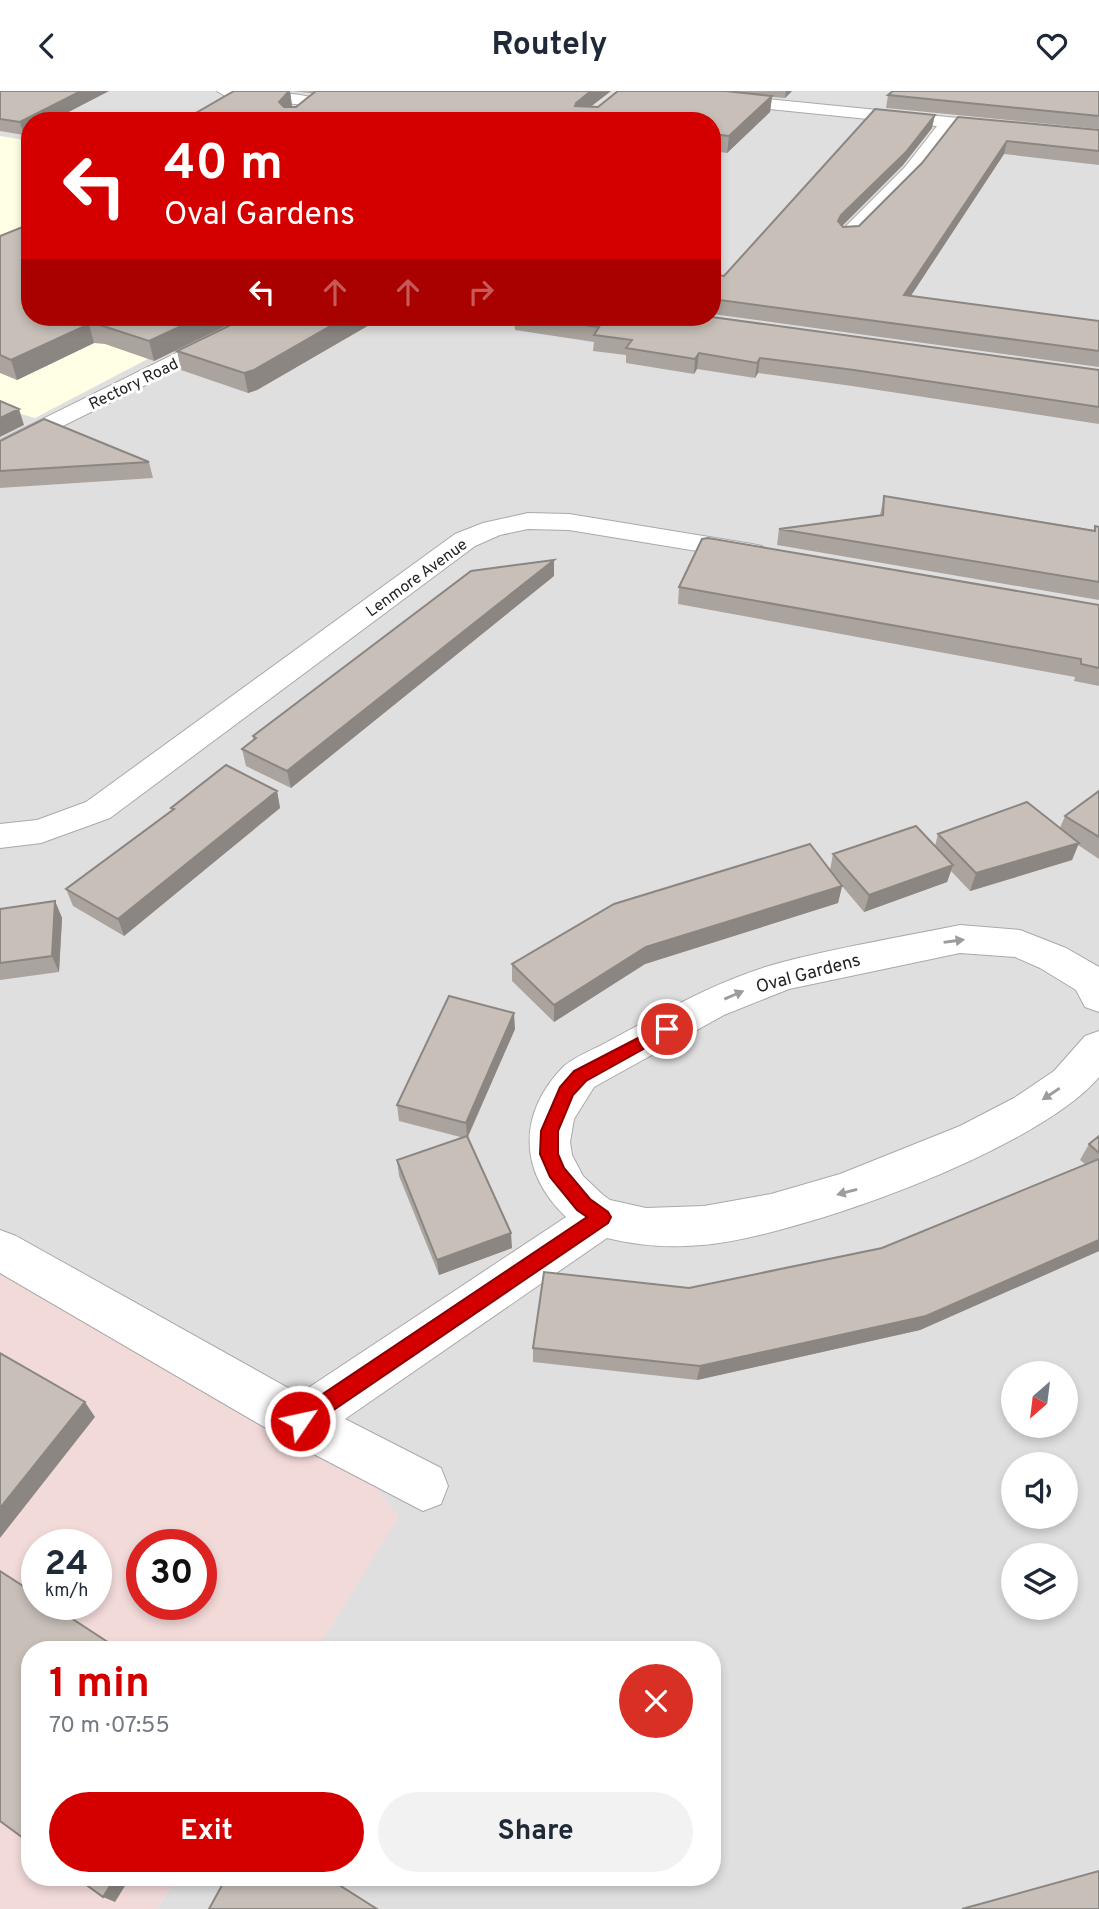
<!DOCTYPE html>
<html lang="en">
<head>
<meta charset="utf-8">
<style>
  :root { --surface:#fff; --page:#f2f2f3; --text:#1f2937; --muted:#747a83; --accent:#d40000 }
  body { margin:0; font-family:Overpass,sans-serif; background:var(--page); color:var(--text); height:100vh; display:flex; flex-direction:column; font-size:26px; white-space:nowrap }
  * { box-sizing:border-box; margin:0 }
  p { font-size:23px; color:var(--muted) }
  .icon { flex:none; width:38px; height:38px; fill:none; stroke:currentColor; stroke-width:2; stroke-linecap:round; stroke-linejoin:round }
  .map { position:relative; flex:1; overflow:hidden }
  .sheet { position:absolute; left:21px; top:1550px; width:700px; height:245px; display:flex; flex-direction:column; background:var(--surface); border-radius:28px; box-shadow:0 4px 10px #0003 }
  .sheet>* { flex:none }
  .banner { position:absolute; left:21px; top:21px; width:700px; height:214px; border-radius:28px; box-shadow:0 4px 10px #0003; background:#d40000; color:#fff; overflow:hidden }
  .needle { width:46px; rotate:208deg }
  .tools { position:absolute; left:1001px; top:1270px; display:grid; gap:14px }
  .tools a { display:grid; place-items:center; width:77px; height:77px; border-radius:50%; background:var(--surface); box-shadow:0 4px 10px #0003; font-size:35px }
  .speed { position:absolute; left:21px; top:1438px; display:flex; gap:14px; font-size:35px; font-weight:700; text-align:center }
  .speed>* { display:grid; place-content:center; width:91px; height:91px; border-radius:50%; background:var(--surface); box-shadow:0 4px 10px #0003; line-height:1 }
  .speed small { font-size:18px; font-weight:400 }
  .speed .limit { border:10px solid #d22; background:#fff; color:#111 }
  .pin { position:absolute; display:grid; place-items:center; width:60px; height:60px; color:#fff; margin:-30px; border:4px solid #fff; border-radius:50%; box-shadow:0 2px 7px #0007 }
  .me { position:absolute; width:77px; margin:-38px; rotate:56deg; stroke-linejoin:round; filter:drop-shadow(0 0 5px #0008) }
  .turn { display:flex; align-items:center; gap:24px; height:147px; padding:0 28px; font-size:32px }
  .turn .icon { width:91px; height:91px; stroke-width:2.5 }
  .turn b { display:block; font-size:49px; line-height:60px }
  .lanes { display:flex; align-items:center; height:66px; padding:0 28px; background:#0003; justify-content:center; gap:35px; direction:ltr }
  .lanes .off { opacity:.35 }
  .round { display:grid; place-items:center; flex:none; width:74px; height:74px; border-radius:37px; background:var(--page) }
  .overview { display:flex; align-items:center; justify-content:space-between; height:119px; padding:0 28px }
  h1 { font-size:42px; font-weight:700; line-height:52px; color:var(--accent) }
  .action { display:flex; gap:14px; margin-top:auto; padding:14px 28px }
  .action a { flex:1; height:80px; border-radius:42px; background:var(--accent); color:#fff; font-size:28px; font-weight:700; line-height:80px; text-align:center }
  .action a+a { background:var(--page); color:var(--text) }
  header { display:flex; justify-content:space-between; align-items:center; height:91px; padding:0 28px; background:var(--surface); font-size:32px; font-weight:700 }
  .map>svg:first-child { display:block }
  .residential { fill:#e0dfdf; fill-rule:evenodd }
  .commercial { fill:#f2dad9; fill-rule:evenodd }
  .education { fill:#ffffe5 }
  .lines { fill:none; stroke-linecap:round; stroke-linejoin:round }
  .minor-casing { stroke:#a9a9a9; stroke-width:2 }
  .minor { fill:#fff; fill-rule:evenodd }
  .wall { fill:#aba49e }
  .shaded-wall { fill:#8b8681 }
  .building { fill:#c7bfb8; stroke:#8b8681; stroke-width:2 }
  .oneway { fill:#9c9c9c }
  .route { fill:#d40000; stroke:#8a0000; stroke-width:2 }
  .labels { text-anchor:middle; stroke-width:6; stroke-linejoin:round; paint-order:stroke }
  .far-street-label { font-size:16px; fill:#222; stroke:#fff }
  .street-label { font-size:18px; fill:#222; stroke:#fff }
</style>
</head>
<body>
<header><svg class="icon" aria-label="back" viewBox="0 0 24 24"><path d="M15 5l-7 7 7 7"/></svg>Routely<svg class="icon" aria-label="heart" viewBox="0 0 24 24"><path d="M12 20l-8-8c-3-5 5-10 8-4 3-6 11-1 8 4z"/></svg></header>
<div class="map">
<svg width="1099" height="1818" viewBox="0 0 1099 1818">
  <rect width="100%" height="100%" fill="#f2efe9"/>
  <path class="residential" d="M 0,0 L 1099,0 L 1099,1818 L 157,1818 L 176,1787 L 712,1787 L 712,1559 L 316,1559 L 398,1426 L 318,1321 L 0,1143 L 0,317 L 228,226 L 712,226 L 712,30 L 30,30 L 30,50 L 0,45 ZM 1013,1283 L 1066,1283 L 1066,1335 L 1013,1335 ZM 1013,1374 L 1066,1374 L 1066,1426 L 1013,1426 ZM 1013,1465 L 1066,1465 L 1066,1517 L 1013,1517 Z"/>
  <path class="commercial" d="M 0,1143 L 318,1321 L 399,1426 L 316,1559 L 30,1559 L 30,1787 L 176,1787 L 157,1818 L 0,1818 ZM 37,1454 L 96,1454 L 96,1514 L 37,1514 ZM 142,1454 L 201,1454 L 201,1514 L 142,1514 Z"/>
  <path class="education" d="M 0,45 L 30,50 L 30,226 L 228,226 L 35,327 L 0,317 Z"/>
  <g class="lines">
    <g class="minor-casing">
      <path id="minor" d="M 217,0 C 237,0 308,0 320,10 L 312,15 L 225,5 Z
        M 632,0 L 688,0 L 1099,41 L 1099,51 L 954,36 L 917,84 L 855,148 L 841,148 L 838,144 L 841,140 L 905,76 L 937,35 L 640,5 Z
        M 249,226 L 276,226 L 273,231 L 0,366 L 0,349 Z
        M 528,422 L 569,423 L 752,453 L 762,455 L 766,461 L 762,467 L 752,469 L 569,439 L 528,438 L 500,444 L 475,455 L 110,727 L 41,752 L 0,757 L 0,733 L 37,729 L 86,711 L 455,443 L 483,432 Z
        M 960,834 L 1020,839 L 1066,857 L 1099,876 L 1099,921 L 1085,916 L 1076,899 L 1040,877 L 1015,866 L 960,862 L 789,898 L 724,924 L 594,996 L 574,1028 L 570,1051 L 572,1064 L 583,1085 L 603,1104 L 610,1109 L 646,1117 L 704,1115 L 771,1103 L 840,1083 L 960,1035 L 1014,1007 L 1054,980 L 1085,945 L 1099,940 L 1099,986 C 1038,1059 797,1146 702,1154 C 667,1157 641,1155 607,1147 L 345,1328 L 441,1377 L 448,1395 L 441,1413 L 423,1420 L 283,1347 L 0,1182 L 0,1139 L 16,1145 L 299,1303 L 566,1126 C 519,1081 517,1024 563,976 C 575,965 595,958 609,950 C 665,920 721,887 783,871 C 841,856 901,846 960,834 Z"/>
    </g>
    <use href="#minor" class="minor"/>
  </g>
  <path class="wall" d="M 0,0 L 109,0 L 24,44 L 0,40 Z
    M 234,0 L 290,0 L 292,15 L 291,16 L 296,16 L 315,1 L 311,2 L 290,0 L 611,0 L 591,15 L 598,16 L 618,0 L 792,0 L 785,7 L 772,6 L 770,21 L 727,62 L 712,60 L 712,30 L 182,30 Z
    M 1099,0 L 1099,38 L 886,17 L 888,4 Z
    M 958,26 L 1099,39 L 1099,74 L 1004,63 L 910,205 L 1099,230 L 1099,276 L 712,223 L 712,183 L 724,185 L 932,37 L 903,74 L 842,135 L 843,136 L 859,135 L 922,72 Z
    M 0,145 L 244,226 L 154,270 L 105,253 L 94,252 L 17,289 L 0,282 Z
    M 247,226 L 383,226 L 257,299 L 248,302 L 181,279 L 177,260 Z
    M 514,226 L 712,226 L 1099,279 L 1099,333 L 852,295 L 758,282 L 755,287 L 697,278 L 694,283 L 626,272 L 626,264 L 593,260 L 594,251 L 515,239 Z
    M 0,350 L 149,371 L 153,387 L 0,397 Z
    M 884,405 L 1094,439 L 1095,435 L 1099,436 L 1099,509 L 777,454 L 779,438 L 880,424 Z
    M 554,485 L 291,697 L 246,675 L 242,658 L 253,649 L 253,645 Z
    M 679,496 L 1099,514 L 1099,595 L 1074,590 L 1075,586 L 678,513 Z
    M 277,700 L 280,717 L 124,845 L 73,815 L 66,798 L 172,719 L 171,717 Z
    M 1099,700 L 1099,768 L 1078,754 L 1072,769 L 970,800 L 951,780 L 947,791 L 864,821 L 842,795 L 838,812 L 645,873 L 554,931 L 512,890 L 512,873 L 830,779 L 833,763 L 935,755 L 938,743 L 1060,737 L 1065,725 Z
    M 55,810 L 62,827 L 59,881 L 0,889 L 0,818 Z
    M 515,938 L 468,1046 L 512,1157 L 439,1184 L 399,1085 L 397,1069 L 464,1047 L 399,1030 L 397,1014 Z
    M 1099,1045 L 1099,1160 L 920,1239 L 697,1289 L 533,1271 L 533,1257 L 689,1197 L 882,1157 L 1085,1073 L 1080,1069 L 1089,1053 Z"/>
  <path class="shaded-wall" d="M 81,0 L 109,0 L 51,30 L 30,30 L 30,41 L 24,44 L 20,31 Z
    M 289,0 L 290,0 L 292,15 L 282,27 L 279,11 Z
    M 591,0 L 611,0 L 575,28 L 576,12 Z
    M 786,0 L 792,0 L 785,7 Z
    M 772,5 L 770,21 L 727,62 L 729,45 Z
    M 935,24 L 932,37 L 903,74 L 839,138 L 838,130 L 841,124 Z
    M 1007,50 L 1004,63 L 901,220 L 904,204 Z
    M 201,226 L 244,226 L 154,270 L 149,250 Z
    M 346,226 L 383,226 L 257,299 L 248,302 L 244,282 Z
    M 89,233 L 94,252 L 17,289 L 11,269 Z
    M 699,262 L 697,278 L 694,283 L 695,268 Z
    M 760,267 L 758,282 L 755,287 L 757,272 Z
    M 19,318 L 24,334 L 0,346 L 0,327 Z
    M 554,469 L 554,485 L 291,697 L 287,680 Z
    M 277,700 L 280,717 L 124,845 L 118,828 Z
    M 1079,752 L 1072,769 L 970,800 L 976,782 Z
    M 953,774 L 947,791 L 864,821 L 869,804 Z
    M 842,795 L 838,812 L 645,873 L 554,931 L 554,914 L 646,856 Z
    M 55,810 L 62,827 L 59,881 L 52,865 Z
    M 514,922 L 515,938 L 467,1047 L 466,1032 Z
    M 511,1142 L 512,1157 L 439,1184 L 437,1169 Z
    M 1099,1149 L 1099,1160 L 920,1239 L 697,1289 L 700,1275 Z
    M 85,1311 L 95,1326 L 0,1447 L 0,1417 Z
    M 115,1787 L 130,1787 L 115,1811 L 103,1806 Z"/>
  <path class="building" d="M 0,0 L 81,0 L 20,31 L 0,28 Z
    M 234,0 L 289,0 L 279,11 L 284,16 L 296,16 L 316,0 L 591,0 L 576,12 L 575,15 L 598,16 L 618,0 L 726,0 L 772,5 L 729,45 L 712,43 L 712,30 L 182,30 Z
    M 893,0 L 1099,0 L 1099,25 L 888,4 Z
    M 875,18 L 935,24 L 906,61 L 841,124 L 838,130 L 843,136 L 859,135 L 922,72 L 958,26 L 1099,39 L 1099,60 L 1007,50 L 904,204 L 1099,230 L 1099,260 L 712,208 L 712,183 L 724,185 Z
    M 30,133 L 30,226 L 201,226 L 149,250 L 100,234 L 89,233 L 11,269 L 0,264 L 0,145 Z
    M 247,226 L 346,226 L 254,279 L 244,282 L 177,260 Z
    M 525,226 L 712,226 L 1099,279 L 1099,316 L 854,279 L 760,267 L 757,272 L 699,262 L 695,268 L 626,257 L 632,249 L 594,244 L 599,236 Z
    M 0,310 L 19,318 L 0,327 Z
    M 44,328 L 149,371 L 0,380 L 0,350 Z
    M 884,405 L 1095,440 L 1095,435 L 1099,436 L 1099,491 L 779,438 L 883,424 Z
    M 708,447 L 1099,514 L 1099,577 L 1081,573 L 1081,568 L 679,496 L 702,448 Z
    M 554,469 L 287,680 L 242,658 L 256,647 L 253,645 L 471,480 Z
    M 226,674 L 277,700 L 118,828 L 66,798 L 174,718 L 171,717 Z
    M 1099,700 L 1099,746 L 1065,725 Z
    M 1027,711 L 1079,752 L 976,782 L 938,743 Z
    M 916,735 L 953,774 L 869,804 L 833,763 Z
    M 810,753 L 842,795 L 646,856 L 554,914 L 512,873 L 614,813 Z
    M 55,810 L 52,865 L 0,872 L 0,818 Z
    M 449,905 L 514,922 L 466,1032 L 397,1014 Z
    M 467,1045 L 511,1142 L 437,1169 L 397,1069 Z
    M 1099,1045 L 1099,1062 L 1089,1053 Z
    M 1099,1068 L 1099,1149 L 926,1225 L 700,1275 L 533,1257 L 544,1181 L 689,1197 L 882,1157 Z
    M 0,1262 L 85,1311 L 0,1417 Z
    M 0,1480 L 37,1504 L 37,1514 L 51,1514 L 120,1559 L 30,1559 L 30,1752 L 0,1730 Z
    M 1099,1780 L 1099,1818 L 962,1818 Z
    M 77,1787 L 115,1787 L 103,1806 Z
    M 226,1787 L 328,1787 L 377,1818 L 209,1818 Z"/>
  <defs><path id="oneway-solid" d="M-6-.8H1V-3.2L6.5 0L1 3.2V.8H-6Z" transform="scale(1.75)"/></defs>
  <g class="oneway">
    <use href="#oneway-solid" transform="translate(954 850) rotate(-8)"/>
    <use href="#oneway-solid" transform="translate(734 904) rotate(-23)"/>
    <use href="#oneway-solid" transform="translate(1051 1003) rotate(146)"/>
    <use href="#oneway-solid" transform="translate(847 1101) rotate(165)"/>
  </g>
  <path class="route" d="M 667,932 L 675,938 L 672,942 L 586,990 L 573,1004 L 558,1040 L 558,1063 L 564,1077 L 590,1108 L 608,1121 L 611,1126 L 608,1132 L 307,1337 L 300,1340 L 293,1337 L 290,1330 L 293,1323 L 587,1126 L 577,1119 L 550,1086 L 540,1063 L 541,1040 L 560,996 L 574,980 Z"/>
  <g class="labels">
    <g class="far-street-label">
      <text transform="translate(133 292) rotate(-26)" y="6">Rectory Road</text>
      <text transform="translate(416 486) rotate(-36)" y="6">Lenmore Avenue</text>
    </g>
    <g class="street-label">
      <text transform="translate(808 882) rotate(-15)" y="6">Oval Gardens</text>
    </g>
  </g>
</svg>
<div class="tools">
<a><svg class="needle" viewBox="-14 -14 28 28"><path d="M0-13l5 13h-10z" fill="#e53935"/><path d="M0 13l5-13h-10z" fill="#747a83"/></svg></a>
<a><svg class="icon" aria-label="sound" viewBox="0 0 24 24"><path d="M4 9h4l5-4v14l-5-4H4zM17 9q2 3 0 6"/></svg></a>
<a><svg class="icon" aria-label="layers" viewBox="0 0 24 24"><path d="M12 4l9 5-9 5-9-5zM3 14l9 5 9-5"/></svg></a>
</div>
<div class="speed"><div>24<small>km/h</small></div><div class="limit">30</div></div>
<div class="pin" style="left:667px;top:938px;background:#d93025"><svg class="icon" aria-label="arrive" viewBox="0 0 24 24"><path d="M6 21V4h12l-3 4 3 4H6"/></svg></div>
<svg class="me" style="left:300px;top:1330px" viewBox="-20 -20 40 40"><circle r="17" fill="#d40000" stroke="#fff" stroke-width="3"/><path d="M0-11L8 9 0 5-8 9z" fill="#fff"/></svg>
<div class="banner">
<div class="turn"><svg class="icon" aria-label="left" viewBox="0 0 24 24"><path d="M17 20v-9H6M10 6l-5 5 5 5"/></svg><div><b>40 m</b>Oval Gardens</div></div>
<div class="lanes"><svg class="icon" aria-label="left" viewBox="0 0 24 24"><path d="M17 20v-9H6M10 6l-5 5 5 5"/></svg><svg class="icon off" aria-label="ahead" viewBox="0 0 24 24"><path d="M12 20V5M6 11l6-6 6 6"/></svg><svg class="icon off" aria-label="ahead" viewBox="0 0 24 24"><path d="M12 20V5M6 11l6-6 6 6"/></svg><svg class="icon off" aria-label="right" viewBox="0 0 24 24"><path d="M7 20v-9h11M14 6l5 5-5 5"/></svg></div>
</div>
<section class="sheet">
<div class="overview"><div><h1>1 min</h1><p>70 m · 07:55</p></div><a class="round" style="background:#d93025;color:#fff"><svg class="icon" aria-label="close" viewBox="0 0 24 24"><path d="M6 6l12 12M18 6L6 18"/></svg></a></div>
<div class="action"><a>Exit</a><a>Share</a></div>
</section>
</div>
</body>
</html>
